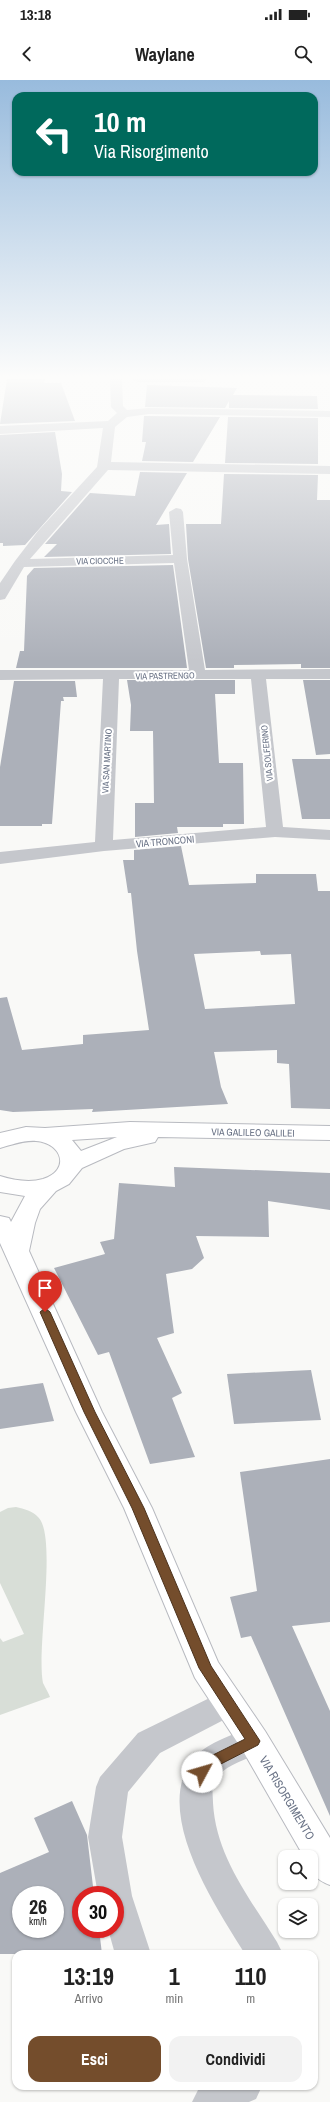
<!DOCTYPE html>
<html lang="it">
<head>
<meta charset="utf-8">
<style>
  :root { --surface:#fff; --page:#f2f2f2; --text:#222; --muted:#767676; --accent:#744d2c }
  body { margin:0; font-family:"Archivo Narrow",sans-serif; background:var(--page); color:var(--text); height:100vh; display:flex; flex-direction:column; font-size:15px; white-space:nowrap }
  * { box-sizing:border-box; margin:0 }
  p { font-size:13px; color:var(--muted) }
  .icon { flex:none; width:22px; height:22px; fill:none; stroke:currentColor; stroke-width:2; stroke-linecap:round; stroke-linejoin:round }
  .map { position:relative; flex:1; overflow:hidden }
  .sheet { position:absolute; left:12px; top:1870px; width:306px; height:140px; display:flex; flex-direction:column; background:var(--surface); border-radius:12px; box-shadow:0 1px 3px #0004 }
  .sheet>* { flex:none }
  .guide { position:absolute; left:12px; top:12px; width:306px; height:84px; border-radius:12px; box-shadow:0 1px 3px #0004; background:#00695c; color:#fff; overflow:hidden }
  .controls { position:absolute; left:278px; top:1770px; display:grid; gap:8px }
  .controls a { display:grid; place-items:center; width:40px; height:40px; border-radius:8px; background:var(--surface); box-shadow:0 1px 3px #0004; font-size:20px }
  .speed { position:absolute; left:12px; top:1806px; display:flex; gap:8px; font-size:20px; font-weight:700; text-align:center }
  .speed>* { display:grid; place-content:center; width:52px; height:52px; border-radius:50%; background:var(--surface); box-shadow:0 1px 3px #0004; line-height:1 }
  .speed small { font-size:10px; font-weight:400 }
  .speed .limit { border:6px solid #d22; background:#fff; color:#111 }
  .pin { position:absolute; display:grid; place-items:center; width:34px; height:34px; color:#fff; margin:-41px -17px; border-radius:50% 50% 50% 0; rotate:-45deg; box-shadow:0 0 4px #0007 }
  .pin .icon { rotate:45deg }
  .me { position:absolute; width:44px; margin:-22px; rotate:51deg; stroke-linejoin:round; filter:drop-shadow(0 0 3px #0008) }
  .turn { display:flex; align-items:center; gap:14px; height:84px; padding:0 16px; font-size:18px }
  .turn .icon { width:52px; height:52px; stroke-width:2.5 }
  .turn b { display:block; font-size:28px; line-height:34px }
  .eta { display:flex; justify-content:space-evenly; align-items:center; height:68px; text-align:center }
  .eta b { font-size:24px; font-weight:700; line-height:28px }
  .button { display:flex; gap:8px; margin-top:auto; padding:8px 16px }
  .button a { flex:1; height:46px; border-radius:12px; background:var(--accent); color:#fff; font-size:16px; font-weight:700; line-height:46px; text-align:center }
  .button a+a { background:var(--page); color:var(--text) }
  .status { display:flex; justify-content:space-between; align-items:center; height:28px; padding:0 20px; background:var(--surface); direction:ltr }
  .status svg { height:11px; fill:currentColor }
  header { display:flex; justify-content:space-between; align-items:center; height:52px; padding:0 16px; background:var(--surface); font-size:18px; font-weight:700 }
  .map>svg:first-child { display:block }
  .green { fill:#d8ded7 }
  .building { fill:#acb0b9; fill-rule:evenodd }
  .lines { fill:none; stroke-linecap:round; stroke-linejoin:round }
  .secondary-casing { stroke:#b8bac0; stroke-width:2 }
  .street { fill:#c5c7cc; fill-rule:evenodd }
  .secondary { fill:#fff; fill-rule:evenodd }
  .route { fill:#744d2c; stroke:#4b321d }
  .labels { text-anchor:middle; stroke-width:4; stroke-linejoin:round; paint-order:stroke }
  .far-street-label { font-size:9px; fill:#6a7386; stroke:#fff }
  .street-label { font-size:10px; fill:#6a7386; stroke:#fff }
  .near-street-label { font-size:12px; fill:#6a7386; stroke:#fff }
</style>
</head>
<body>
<div class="status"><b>13:18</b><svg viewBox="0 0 49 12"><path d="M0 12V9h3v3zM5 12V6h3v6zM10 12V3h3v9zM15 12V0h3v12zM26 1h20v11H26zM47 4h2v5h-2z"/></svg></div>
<header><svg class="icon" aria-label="back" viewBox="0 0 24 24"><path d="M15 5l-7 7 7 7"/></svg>Waylane<svg class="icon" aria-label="search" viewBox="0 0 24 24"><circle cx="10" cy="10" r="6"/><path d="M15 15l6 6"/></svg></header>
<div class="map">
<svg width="330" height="2022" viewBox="0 0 330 2022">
  <rect width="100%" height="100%" fill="#f9f9f7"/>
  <path class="green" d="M 16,1427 C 24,1429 33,1431 38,1437 C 58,1456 36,1569 43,1603 C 45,1607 48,1612 50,1617 L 0,1635 L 0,1558 L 3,1562 L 24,1554 L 0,1503 L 0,1432 L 8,1428 Z"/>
  <path class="building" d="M 7,299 L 45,299 L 44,303 L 61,303 L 75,341 L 0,344 Z
    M 147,305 L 237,308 L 233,315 L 317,316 L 318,329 L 229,328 L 229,321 L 225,328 L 145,327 Z
    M 144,336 L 149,336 L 220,337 L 193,382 L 142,381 L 146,362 L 142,362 Z
    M 228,337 L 318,338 L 318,384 L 225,383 Z
    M 55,352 L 62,394 L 61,411 L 72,412 L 25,465 L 3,466 L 3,463 L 0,463 L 0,355 Z
    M 140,392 L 187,393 L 156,445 L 169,444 L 171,474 L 44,477 L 57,464 L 45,464 L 90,413 L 135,416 Z
    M 224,394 L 318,395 L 317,420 L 330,420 L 330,588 L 301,588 L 301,584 L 234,585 L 234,588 L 206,588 L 188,479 L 186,444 L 221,444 Z
    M 173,485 L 187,588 L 16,588 L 20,571 L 24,571 L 27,496 L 34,488 Z
    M 127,600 L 235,600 L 235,614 L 215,614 L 219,683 L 243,683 L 244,744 L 223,744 L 223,747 L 177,747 L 178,753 L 135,757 L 135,723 L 154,723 L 153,651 L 130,651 L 131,625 Z
    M 303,600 L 330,600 L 330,674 L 316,675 Z
    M 14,601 L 75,601 L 77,617 L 63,617 L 64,621 L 61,621 L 52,744 L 42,744 L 42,746 L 0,746 L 0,687 Z
    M 292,679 L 330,679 L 330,739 L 302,739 Z
    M 181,766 L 189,805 L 256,803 L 256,794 L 316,794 L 318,811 L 330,811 L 330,1029 L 291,1028 L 289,984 L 277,983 L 277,970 L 214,972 L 221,1007 L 228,1024 L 92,1032 L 93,1029 L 13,1032 L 0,1030 L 0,918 L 7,917 L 22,970 L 83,964 L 83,955 L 149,950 L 137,871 L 131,813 L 128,813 L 123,780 L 134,780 L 134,770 ZM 260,871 L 261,875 L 291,874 L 295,924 L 205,929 L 194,874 Z
    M 174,1087 L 330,1093 L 330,1130 L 268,1121 L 269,1157 L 196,1156 L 204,1178 L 192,1189 L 166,1194 L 174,1253 L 157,1258 L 182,1313 L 172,1318 L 195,1377 L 150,1384 L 109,1272 L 98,1275 L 54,1188 L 105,1174 L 100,1162 L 114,1159 L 119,1103 L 175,1107 Z
    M 311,1290 L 321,1340 L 234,1344 L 227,1294 Z
    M 43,1303 L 54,1341 L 0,1349 L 0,1309 Z
    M 330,1379 L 330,1542 L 292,1546 L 330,1631 L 330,1736 L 251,1556 L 241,1558 L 230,1517 L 257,1511 L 240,1392 Z
    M 72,1721 L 87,1755 L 94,1815 L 81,1815 L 81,1849 L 99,1849 L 102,1874 L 0,1874 L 0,1793 L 49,1772 L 34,1738 ZM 21,1815 L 55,1815 L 55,1849 L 21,1849 Z"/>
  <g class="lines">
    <g class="secondary-casing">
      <path id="secondary" d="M 130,1042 L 330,1046 L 330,1060 L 158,1057 L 155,1062 L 124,1069 L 82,1088 L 69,1104 L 56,1111 L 40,1129 L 35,1143 L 29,1171 L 102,1332 L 152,1428 L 218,1582 L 265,1651 L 330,1758 L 330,1805 C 315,1799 311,1794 311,1777 L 304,1777 L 243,1671 L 195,1598 L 124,1428 L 76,1332 L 0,1163 L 0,1136 L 9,1138 L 11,1142 L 25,1116 L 0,1112 L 0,1096 C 13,1100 29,1103 43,1099 C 71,1090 62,1063 36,1061 C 23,1060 12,1065 0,1068 L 0,1053 L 26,1047 L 45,1048 ZM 117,1057 L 81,1071 L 72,1060 Z"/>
    </g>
    <path class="street" d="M 110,299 L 122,299 L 123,326 L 127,330 L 149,328 L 330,331 L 330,337 L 149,334 L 127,337 L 115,347 L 111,382 L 330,386 L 330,394 L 108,390 L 30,479 L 173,475 L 169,432 L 176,428 L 181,429 L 183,432 L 187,479 L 205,590 L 330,589 L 330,599 L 266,599 L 283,747 L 330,750 L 330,760 L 275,757 L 104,771 L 0,784 L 0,772 L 95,762 L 103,599 L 0,600 L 0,590 L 189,590 L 174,483 L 24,487 L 5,519 L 0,520 L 0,503 L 15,481 L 38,451 L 97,387 L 103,348 L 0,354 L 0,346 L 108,341 L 117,333 L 111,327 ZM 119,599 L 251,599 L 266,747 L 113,760 Z
      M 132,299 L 208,299 L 203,302 L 137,302 Z
      M 228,1609 L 239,1612 L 244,1622 L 239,1632 L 160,1673 L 128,1712 L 122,1757 L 132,1816 L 151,1874 L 115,1874 L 108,1849 L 115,1849 L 115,1815 L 98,1815 L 88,1757 L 96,1707 L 100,1697 L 138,1653 Z
      M 254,1647 L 265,1651 L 270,1661 L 265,1671 C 250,1678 225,1685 215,1699 C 211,1705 213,1716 213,1723 C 216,1777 250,1818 277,1862 L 283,1874 L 245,1874 C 217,1829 162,1747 185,1692 C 188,1687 190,1681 194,1677 C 209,1662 234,1654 254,1647 Z
      M 200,2006 L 262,2006 L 256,2019 L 249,2022 L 192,2022 Z"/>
    <use href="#secondary" class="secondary"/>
  </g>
  <linearGradient id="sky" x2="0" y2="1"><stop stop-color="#98bbdd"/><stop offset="0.51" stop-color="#fcfcfb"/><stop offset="1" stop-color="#fcfcfb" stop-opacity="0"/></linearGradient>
  <rect width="330" height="582" fill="url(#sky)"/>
  <path class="route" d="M 45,1228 L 50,1232 L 95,1332 L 144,1428 L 211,1586 L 260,1661 L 258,1665 L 215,1687 L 207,1696 L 202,1698 L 197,1696 L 195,1692 L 205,1679 L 245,1659 L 199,1588 L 132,1428 L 84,1332 L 40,1232 Z"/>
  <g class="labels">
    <g class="far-street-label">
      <text transform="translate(100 481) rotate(-1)" y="3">VIA CIOCCHE</text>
      <text transform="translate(165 596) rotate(-1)" y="3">VIA PASTRENGO</text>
      <text transform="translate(267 673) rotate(-96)" y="3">VIA SOLFERINO</text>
      <text transform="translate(107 681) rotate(-87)" y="3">VIA SAN MARTINO</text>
    </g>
    <g class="street-label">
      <text transform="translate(165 761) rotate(-5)" y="4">VIA TRONCONI</text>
      <text transform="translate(253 1052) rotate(1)" y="4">VIA GALILEO GALILEI</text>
    </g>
    <g class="near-street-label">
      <text transform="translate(287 1718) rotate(59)" y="4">VIA RISORGIMENTO</text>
    </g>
  </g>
</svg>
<div class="controls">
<a><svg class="icon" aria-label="search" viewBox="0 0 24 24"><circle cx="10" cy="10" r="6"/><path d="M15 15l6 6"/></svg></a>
<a><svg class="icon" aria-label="layers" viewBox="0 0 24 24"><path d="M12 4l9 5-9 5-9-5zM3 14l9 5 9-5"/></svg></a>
</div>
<div class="speed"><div>26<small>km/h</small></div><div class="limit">30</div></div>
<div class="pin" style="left:45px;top:1232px;background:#d93025"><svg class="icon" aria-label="arrive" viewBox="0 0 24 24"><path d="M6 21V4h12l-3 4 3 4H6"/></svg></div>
<svg class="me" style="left:202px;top:1692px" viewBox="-20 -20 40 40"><circle r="19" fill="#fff"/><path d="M0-13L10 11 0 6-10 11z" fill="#744d2c"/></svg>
<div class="guide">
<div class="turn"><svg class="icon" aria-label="left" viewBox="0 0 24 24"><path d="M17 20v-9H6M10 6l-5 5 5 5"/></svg><div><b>10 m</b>Via Risorgimento</div></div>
</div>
<section class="sheet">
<div class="eta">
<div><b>13:19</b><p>Arrivo</p></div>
<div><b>1</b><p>min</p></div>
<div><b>110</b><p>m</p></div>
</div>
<div class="button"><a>Esci</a><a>Condividi</a></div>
</section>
</div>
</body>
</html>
